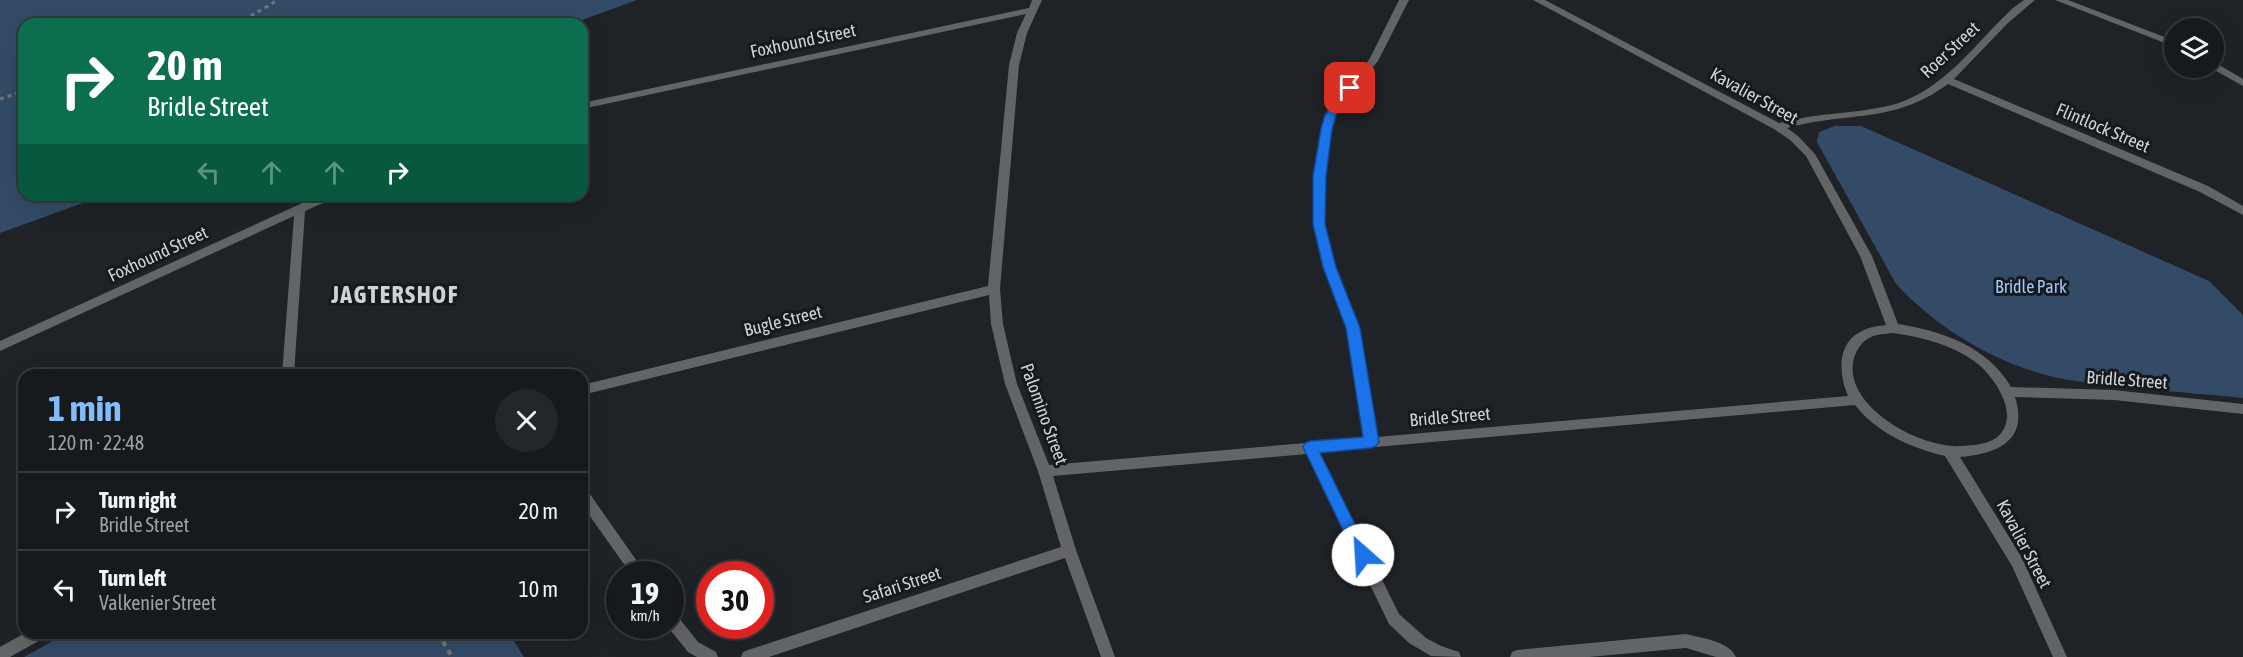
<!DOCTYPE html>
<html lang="en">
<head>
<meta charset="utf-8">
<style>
  :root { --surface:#171a1c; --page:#242729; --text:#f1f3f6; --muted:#9ea1a3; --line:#36383b; --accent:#82bcfa }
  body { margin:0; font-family:"Asap Condensed",sans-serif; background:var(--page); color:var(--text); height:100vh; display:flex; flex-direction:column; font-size:22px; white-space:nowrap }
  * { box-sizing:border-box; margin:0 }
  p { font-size:20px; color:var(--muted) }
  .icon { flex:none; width:33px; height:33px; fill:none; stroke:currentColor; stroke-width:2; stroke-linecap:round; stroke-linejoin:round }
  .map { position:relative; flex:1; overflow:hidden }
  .panel { position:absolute; left:18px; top:369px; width:570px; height:270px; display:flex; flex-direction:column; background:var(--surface); border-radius:18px; box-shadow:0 6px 24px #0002,0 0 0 2px var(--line) }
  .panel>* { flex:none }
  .top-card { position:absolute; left:18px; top:18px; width:570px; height:183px; border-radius:18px; box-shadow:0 6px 24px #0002,0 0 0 2px var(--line); background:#0b6e4f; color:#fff; overflow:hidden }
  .controls { position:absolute; left:2164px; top:18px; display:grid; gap:12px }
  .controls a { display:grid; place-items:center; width:60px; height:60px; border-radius:50%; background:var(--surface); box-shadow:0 6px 24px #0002,0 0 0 2px var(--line); font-size:30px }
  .speed { position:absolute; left:606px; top:561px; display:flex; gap:12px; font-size:30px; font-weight:700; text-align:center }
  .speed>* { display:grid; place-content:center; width:78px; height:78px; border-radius:50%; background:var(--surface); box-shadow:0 6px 24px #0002,0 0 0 2px var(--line); line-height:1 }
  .speed small { font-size:15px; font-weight:400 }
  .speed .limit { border:9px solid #d22; background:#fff; color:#111 }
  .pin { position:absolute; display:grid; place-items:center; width:51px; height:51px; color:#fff; margin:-26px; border-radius:12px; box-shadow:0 3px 9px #0006 }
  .me { position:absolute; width:66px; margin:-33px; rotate:334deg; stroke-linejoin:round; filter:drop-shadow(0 0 4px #0008) }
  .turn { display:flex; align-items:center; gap:21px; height:126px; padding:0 30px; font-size:27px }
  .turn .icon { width:78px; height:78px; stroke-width:2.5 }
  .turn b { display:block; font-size:42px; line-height:51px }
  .lanes { display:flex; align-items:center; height:57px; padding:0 30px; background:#0003; justify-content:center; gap:30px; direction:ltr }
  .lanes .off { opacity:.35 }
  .round { display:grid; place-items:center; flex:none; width:63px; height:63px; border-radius:32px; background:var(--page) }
  .overview { display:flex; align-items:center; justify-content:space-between; height:102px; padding:0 30px }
  h1 { font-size:36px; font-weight:700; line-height:45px; color:var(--accent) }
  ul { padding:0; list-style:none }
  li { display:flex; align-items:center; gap:18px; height:78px; padding:0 30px; border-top:2px solid var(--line) }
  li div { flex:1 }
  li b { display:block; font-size:22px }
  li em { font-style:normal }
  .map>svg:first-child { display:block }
  .green { fill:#334b66 }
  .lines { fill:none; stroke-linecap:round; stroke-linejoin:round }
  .path-far1 { stroke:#727478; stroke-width:3; stroke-dasharray:4 4; stroke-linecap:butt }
  .path { stroke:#727478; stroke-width:4; stroke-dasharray:5 5; stroke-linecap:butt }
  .street { fill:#626466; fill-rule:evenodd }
  .route { fill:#1a73e8; stroke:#114b97; stroke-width:1.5 }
  .labels { text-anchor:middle; stroke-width:6; stroke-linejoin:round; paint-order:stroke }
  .street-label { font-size:18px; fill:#d0d2d5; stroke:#16191d }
  .park-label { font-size:18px; fill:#9ac8fb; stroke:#16191d }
  .district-label { font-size:24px; font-weight:bold; letter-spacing:1.5px; fill:#d0d2d5; stroke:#16191d }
</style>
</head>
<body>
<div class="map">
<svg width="2243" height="657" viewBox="0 0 2243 657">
  <rect width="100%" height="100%" fill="#1f2226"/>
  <path class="green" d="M 0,0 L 637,0 L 571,24 L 24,24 L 24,195 L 105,195 L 0,233 Z
    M 1835,126 L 1861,126 L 2209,281 L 2243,315 L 2243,398 C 2186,392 2126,389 2069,380 C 2004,369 1941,332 1896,284 L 1817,142 L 1819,132 Z
    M 67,633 L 509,633 L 524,657 L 24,657 Z"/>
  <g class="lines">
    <path class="path-far1" d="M 237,24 L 278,0
      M 0,99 L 24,91"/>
    <path class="path" d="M 438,633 L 452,657"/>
    <path class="street" d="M 1032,0 L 1042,0 L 1027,33 L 1019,65 L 1000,289 L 1003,324 L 1017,384 L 1049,465 L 1364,438 L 1347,329 L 1324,267 L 1313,224 L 1314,175 L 1325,115 L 1334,99 L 1369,60 L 1399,0 L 1409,0 L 1378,61 L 1342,103 L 1335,115 L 1324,175 L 1325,224 L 1336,267 L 1359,329 L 1377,437 L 1848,396 C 1839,375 1836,343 1862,331 C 1869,327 1878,326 1886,325 L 1860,256 L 1806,156 L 1790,140 L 1774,129 L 1533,0 L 1545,0 L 1779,123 C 1815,113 1852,114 1888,106 C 1943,93 1974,44 2013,8 L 2024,0 L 2035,0 L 2008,23 L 1954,79 L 2208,186 L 2243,206 L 2243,215 L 2200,192 L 1948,84 C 1892,125 1847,111 1787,128 L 1798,136 L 1815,154 L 1872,256 L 1898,324 C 1942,331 1987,346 2011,387 L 2114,390 L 2243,404 L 2243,414 L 2114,400 L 2015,397 C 2029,441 1997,454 1960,457 L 2022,558 L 2067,657 L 2053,657 L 2012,566 L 1945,456 C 1911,448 1877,433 1855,405 L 1319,452 L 1399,614 L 1426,638 L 1441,646 L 1459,652 L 1461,657 L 1431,656 L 1409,643 L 1389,624 L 1307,454 L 1053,476 L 1076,550 L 1115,657 L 1101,657 L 1065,558 L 769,657 L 741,657 L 743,652 L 748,650 L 1061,547 L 1038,471 L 1005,384 L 991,324 L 989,295 L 582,395 L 582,385 L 988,286 L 1009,65 L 1017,33 L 1026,14 L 582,109 L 582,103 L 1029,8 ZM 1893,333 C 1922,337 1950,344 1974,361 C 1994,375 2023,417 1996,438 C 1986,445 1973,445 1961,446 C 1921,449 1841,406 1854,358 C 1857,349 1862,341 1871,337 C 1877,334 1886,334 1893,333 Z
      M 2055,0 L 2068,0 L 2175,41 L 2175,47 Z
      M 2214,62 L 2243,79 L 2243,86 L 2211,68 L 2214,68 Z
      M 320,195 L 335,195 L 334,198 L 305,211 L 294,375 L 282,375 L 294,216 L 0,351 L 0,341 Z
      M 582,488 L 587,490 L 646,574 L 631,574 L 582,505 Z
      M 670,612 L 675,613 L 698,642 L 716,652 L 718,657 L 697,657 L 688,652 L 667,626 L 670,626 Z
      M 25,633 L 46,633 L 44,638 L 10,657 L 0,657 L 0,647 Z
      M 1686,634 C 1701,638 1729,641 1736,657 L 1716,657 L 1686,648 L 1589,657 L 1510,657 L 1512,652 L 1517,650 Z"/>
  </g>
  <path class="route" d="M 1350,84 L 1356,88 L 1336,115 L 1332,129 L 1326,176 L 1325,224 L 1336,267 L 1360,328 L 1379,442 L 1376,446 L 1371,448 L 1320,453 L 1370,555 L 1368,559 L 1363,562 L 1357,559 L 1303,447 L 1305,443 L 1310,441 L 1363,437 L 1346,328 L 1323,267 L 1313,224 L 1313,176 L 1321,129 L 1325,115 L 1346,85 Z"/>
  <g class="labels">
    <g class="street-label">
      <text transform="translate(803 41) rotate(-12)" y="6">Foxhound Street</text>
      <text transform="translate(1950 50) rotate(-43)" y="6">Roer Street</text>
      <text transform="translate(1754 96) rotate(29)" y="6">Kavalier Street</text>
      <text transform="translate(2103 128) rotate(23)" y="6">Flintlock Street</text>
      <text transform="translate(158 254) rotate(-25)" y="6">Foxhound Street</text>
      <text transform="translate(783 321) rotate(-14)" y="6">Bugle Street</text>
      <text transform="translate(2127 380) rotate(4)" y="6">Bridle Street</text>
      <text transform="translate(1044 414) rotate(70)" y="6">Palomino Street</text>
      <text transform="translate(1450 417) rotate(-5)" y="6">Bridle Street</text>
      <text transform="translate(2024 544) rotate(62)" y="6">Kavalier Street</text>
      <text transform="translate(902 585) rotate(-18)" y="6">Safari Street</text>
    </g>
    <g class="park-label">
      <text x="2031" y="293">Bridle Park</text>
    </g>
    <g class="district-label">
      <text x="395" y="303">JAGTERSHOF</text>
    </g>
  </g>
</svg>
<div class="controls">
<a><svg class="icon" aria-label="layers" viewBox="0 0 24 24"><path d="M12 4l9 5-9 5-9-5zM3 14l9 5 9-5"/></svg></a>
</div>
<div class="speed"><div>19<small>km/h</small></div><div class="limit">30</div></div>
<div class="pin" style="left:1350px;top:88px;background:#d93025"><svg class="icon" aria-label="arrive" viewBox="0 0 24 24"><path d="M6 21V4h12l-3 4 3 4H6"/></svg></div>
<svg class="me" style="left:1363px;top:555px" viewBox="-20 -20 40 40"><circle r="19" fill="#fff"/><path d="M0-13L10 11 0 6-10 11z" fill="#1a73e8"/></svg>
<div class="top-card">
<div class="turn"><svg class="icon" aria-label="right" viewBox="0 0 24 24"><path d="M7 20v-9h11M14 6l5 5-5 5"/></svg><div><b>20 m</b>Bridle Street</div></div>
<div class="lanes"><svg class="icon off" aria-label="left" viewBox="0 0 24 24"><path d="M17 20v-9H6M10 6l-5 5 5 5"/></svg><svg class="icon off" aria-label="ahead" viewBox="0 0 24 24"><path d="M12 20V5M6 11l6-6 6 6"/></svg><svg class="icon off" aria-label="ahead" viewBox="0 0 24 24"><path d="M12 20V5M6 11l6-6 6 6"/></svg><svg class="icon" aria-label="right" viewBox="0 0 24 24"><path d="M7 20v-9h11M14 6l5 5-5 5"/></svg></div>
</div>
<section class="panel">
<div class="overview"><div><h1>1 min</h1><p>120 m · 22:48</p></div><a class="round"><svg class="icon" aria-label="close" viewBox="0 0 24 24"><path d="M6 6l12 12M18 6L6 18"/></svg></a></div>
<ul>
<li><svg class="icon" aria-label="right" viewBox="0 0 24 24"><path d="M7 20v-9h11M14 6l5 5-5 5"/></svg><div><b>Turn right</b><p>Bridle Street</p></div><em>20 m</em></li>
<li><svg class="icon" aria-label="left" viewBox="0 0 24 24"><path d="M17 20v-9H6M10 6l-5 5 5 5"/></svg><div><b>Turn left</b><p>Valkenier Street</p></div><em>10 m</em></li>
</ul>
</section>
</div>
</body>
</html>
